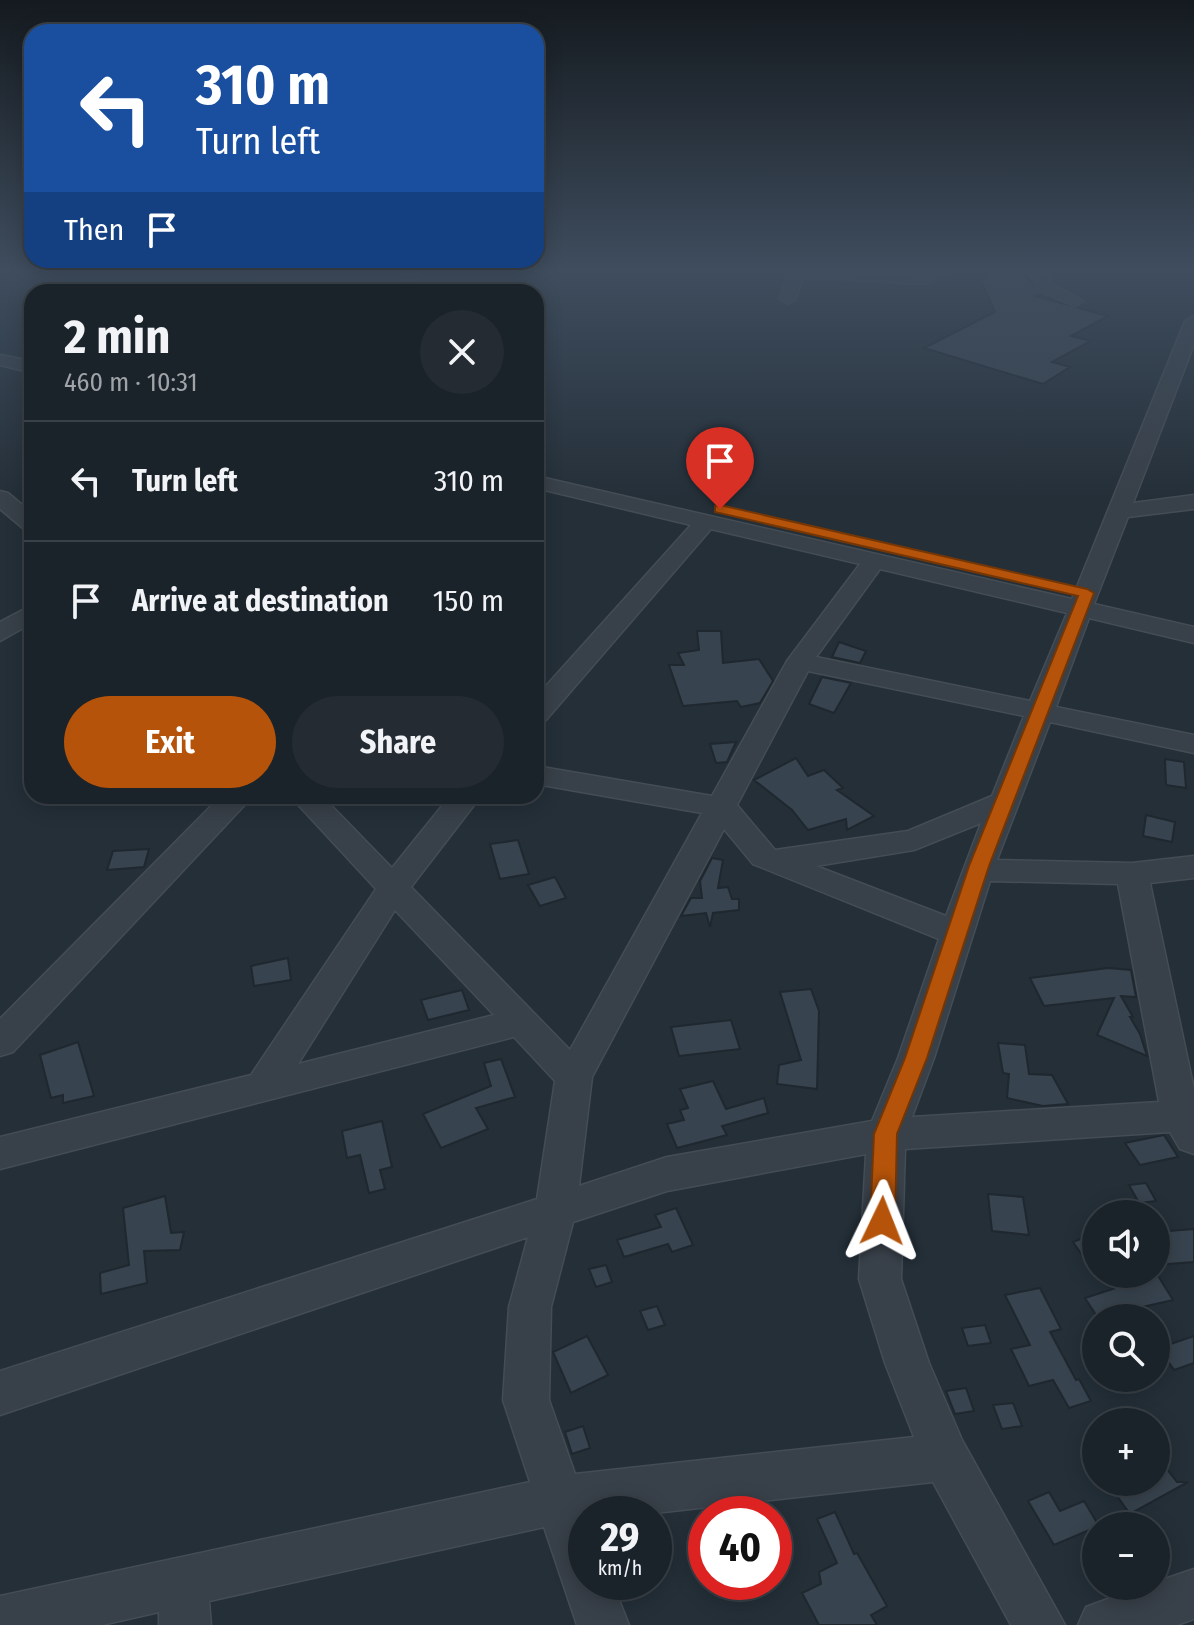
<!DOCTYPE html>
<html lang="en">
<head>
<meta charset="utf-8">
<style>
  :root { --surface:#1b232a; --page:#242b32; --text:#f1f3f6; --muted:#a0a4a8; --line:#394047; --accent:#b45309 }
  body { margin:0; font-family:"Fira Sans Condensed",sans-serif; background:var(--page); color:var(--text); height:100vh; display:flex; flex-direction:column; font-size:30px; white-space:nowrap }
  * { box-sizing:border-box; margin:0 }
  p { font-size:26px; color:var(--muted) }
  .icon { flex:none; width:44px; height:44px; fill:none; stroke:currentColor; stroke-width:2; stroke-linecap:round; stroke-linejoin:round }
  .map { position:relative; flex:1; overflow:hidden }
  .side { position:absolute; left:24px; top:284px; width:520px; height:520px; display:flex; flex-direction:column; background:var(--surface); border-radius:24px; box-shadow:0 4px 20px #0003,0 0 0 2px var(--line) }
  .side>* { flex:none }
  .guide { position:absolute; left:24px; top:24px; width:520px; height:244px; border-radius:24px; box-shadow:0 4px 20px #0003,0 0 0 2px var(--line); background:#1a4fa0; color:#fff; overflow:hidden }
  .buttons { position:absolute; left:1082px; top:1200px; display:grid; gap:16px }
  .buttons a { display:grid; place-items:center; width:88px; height:88px; border-radius:50%; background:var(--surface); box-shadow:0 4px 20px #0003,0 0 0 2px var(--line); font-size:40px }
  .speed { position:absolute; left:568px; top:1496px; display:flex; gap:16px; font-size:40px; font-weight:700; text-align:center }
  .speed>* { display:grid; place-content:center; width:104px; height:104px; border-radius:50%; background:var(--surface); box-shadow:0 4px 20px #0003,0 0 0 2px var(--line); line-height:1 }
  .speed small { font-size:20px; font-weight:400 }
  .speed .limit { border:12px solid #d22; background:#fff; color:#111 }
  .pin { position:absolute; display:grid; place-items:center; width:68px; height:68px; color:#fff; margin:-82px -34px; border-radius:50% 50% 50% 0; rotate:-45deg; box-shadow:0 0 8px #0007 }
  .pin .icon { rotate:45deg }
  .me { position:absolute; width:88px; margin:-44px; rotate:2deg; stroke-linejoin:round; filter:drop-shadow(0 0 6px #0008) }
  .turn { display:flex; align-items:center; gap:28px; height:168px; padding:0 40px; font-size:36px }
  .turn .icon { width:104px; height:104px; stroke-width:2.5 }
  .turn b { display:block; font-size:56px; line-height:68px }
  .then { display:flex; align-items:center; height:76px; padding:0 40px; background:#0003; gap:16px; font-size:30px }
  .round { display:grid; place-items:center; flex:none; width:84px; height:84px; border-radius:42px; background:var(--page) }
  .headline { display:flex; align-items:center; justify-content:space-between; height:136px; padding:0 40px }
  h1 { font-size:48px; font-weight:700; line-height:60px }
  .cta { display:flex; gap:16px; margin-top:auto; padding:16px 40px }
  .cta a { flex:1; height:92px; border-radius:48px; background:var(--accent); color:#fff; font-size:32px; font-weight:700; line-height:92px; text-align:center }
  .cta a+a { background:var(--page); color:var(--text) }
  ul { padding:0; list-style:none }
  li { display:flex; align-items:center; gap:24px; height:120px; padding:0 40px; border-top:2px solid var(--line) }
  li div { flex:1 }
  li b { display:block; font-size:30px }
  li em { font-style:normal }
  .map>svg:first-child { display:block }
  .building { fill:#37434e; stroke:#1f272f; stroke-width:2 }
  .lines { fill:none; stroke-linecap:round; stroke-linejoin:round }
  .minor-casing { stroke:#444c54; stroke-width:3 }
  .minor { fill:#384049; fill-rule:evenodd }
  .route { fill:#b45309; stroke:#753606; stroke-width:2 }
</style>
</head>
<body>
<div class="map">
<svg width="1194" height="1625" viewBox="0 0 1194 1625">
  <rect width="100%" height="100%" fill="#242f38"/>
  <path class="building" d="M 995,271 L 1023,273 L 1041,294 L 1035,296 L 1108,316 L 1071,336 L 1091,341 L 1052,362 L 1070,367 L 1043,384 L 924,348 L 995,312 L 980,279 Z
    M 697,631 L 721,631 L 723,663 L 759,659 L 773,681 L 760,703 L 741,707 L 737,701 L 683,706 L 669,665 L 684,665 L 678,653 L 699,650 Z
    M 839,642 L 866,651 L 860,663 L 832,657 Z
    M 822,677 L 851,683 L 834,713 L 809,704 Z
    M 736,742 L 727,762 L 716,763 L 710,744 Z
    M 796,758 L 808,776 L 824,770 L 843,788 L 837,790 L 874,816 L 847,830 L 846,819 L 808,830 L 792,810 L 754,780 Z
    M 1165,759 L 1184,762 L 1186,788 L 1166,785 Z
    M 1146,815 L 1175,822 L 1172,842 L 1143,836 Z
    M 518,840 L 529,874 L 500,879 L 490,844 Z
    M 149,849 L 144,867 L 107,870 L 113,851 Z
    M 712,858 L 723,860 L 718,888 L 728,887 L 732,899 L 739,899 L 739,910 L 713,913 L 710,927 L 706,913 L 681,916 L 691,898 L 702,898 L 700,881 Z
    M 555,877 L 566,898 L 540,906 L 528,885 Z
    M 288,958 L 291,980 L 254,986 L 251,966 Z
    M 1108,968 L 1131,970 L 1136,997 L 1121,996 L 1133,1017 L 1130,1017 L 1140,1034 L 1147,1056 L 1097,1035 L 1114,998 L 1044,1006 L 1030,978 Z
    M 811,989 L 819,1011 L 817,1089 L 777,1084 L 779,1065 L 801,1060 L 780,992 Z
    M 462,990 L 469,1010 L 428,1020 L 421,1000 Z
    M 731,1020 L 740,1049 L 679,1056 L 671,1027 Z
    M 78,1042 L 94,1096 L 63,1103 L 63,1095 L 51,1098 L 40,1055 Z
    M 998,1043 L 1025,1045 L 1029,1074 L 1052,1075 L 1068,1104 L 1043,1106 L 1007,1098 L 1009,1074 L 1003,1073 Z
    M 501,1059 L 515,1097 L 476,1108 L 488,1129 L 441,1148 L 423,1114 L 491,1086 L 484,1063 Z
    M 713,1081 L 726,1109 L 764,1098 L 768,1113 L 722,1126 L 727,1135 L 677,1148 L 667,1124 L 684,1120 L 680,1110 L 688,1108 L 680,1089 Z
    M 382,1121 L 392,1167 L 380,1170 L 385,1189 L 369,1193 L 360,1155 L 347,1158 L 342,1131 Z
    M 1164,1135 L 1178,1157 L 1140,1165 L 1125,1143 Z
    M 1146,1183 L 1156,1201 L 1139,1203 L 1129,1185 Z
    M 988,1194 L 1023,1197 L 1029,1235 L 992,1231 Z
    M 165,1196 L 171,1233 L 184,1232 L 180,1250 L 144,1251 L 147,1283 L 101,1294 L 100,1273 L 129,1265 L 123,1208 Z
    M 676,1208 L 693,1245 L 672,1252 L 668,1244 L 624,1257 L 617,1240 L 661,1227 L 655,1215 Z
    M 1194,1229 L 1194,1262 L 1156,1265 L 1156,1232 Z
    M 1088,1236 L 1096,1247 L 1096,1275 L 1073,1242 Z
    M 606,1265 L 612,1282 L 596,1287 L 589,1269 Z
    M 1118,1274 L 1157,1274 L 1173,1300 L 1138,1308 L 1137,1305 L 1098,1318 L 1085,1298 L 1125,1285 Z
    M 1040,1288 L 1061,1329 L 1050,1332 L 1076,1380 L 1079,1379 L 1091,1401 L 1069,1408 L 1053,1380 L 1029,1386 L 1011,1349 L 1030,1345 L 1005,1295 Z
    M 657,1306 L 665,1325 L 648,1330 L 640,1311 Z
    M 985,1325 L 991,1343 L 968,1346 L 962,1328 Z
    M 587,1336 L 608,1375 L 571,1393 L 553,1352 Z
    M 1194,1336 L 1194,1363 L 1174,1370 L 1159,1348 Z
    M 966,1388 L 974,1411 L 955,1414 L 946,1391 Z
    M 1013,1403 L 1022,1426 L 1002,1429 L 993,1405 Z
    M 583,1426 L 590,1448 L 572,1454 L 565,1432 Z
    M 1156,1455 L 1177,1482 L 1188,1482 L 1130,1514 L 1107,1482 L 1156,1482 Z
    M 1049,1492 L 1060,1511 L 1084,1501 L 1099,1526 L 1054,1545 L 1028,1501 Z
    M 835,1512 L 854,1554 L 857,1553 L 887,1606 L 871,1615 L 877,1625 L 819,1625 L 802,1593 L 821,1584 L 819,1572 L 837,1563 L 817,1519 Z"/>
  <g class="lines">
    <g class="minor-casing">
      <path id="minor" d="M 402,271 L 418,271 L 417,292 L 401,292 Z
        M 780,271 L 923,274 L 955,271 L 924,284 L 803,277 L 796,299 L 788,304 L 780,299 L 787,276 Z
        M 1025,271 L 1045,271 L 1051,284 L 1083,301 L 1075,306 L 1038,290 L 1033,278 Z
        M 1194,316 L 1194,344 L 1133,503 L 1194,495 L 1194,509 L 1128,517 L 1094,604 L 1194,627 L 1194,643 L 1089,618 L 1056,707 L 1194,735 L 1194,753 L 1050,722 L 997,860 L 1132,863 L 1194,856 L 1194,878 L 1150,883 L 1194,1089 L 1194,1154 L 1180,1149 L 1170,1132 L 905,1149 L 901,1279 L 929,1363 L 962,1440 L 1065,1625 L 1011,1625 L 933,1482 L 646,1514 L 586,1514 L 586,1582 L 612,1582 L 629,1625 L 577,1625 L 544,1527 L 209,1601 L 211,1625 L 159,1625 L 159,1612 L 102,1625 L 0,1625 L 0,1596 L 530,1482 L 503,1400 L 509,1307 L 528,1237 L 0,1415 L 0,1371 L 537,1199 L 555,1081 L 514,1037 L 0,1169 L 0,1137 L 251,1075 L 376,889 L 290,796 L 322,796 L 392,868 L 450,796 L 481,796 L 411,887 L 570,1050 L 702,813 L 536,784 L 536,766 L 712,796 L 787,661 L 860,564 L 711,529 L 546,720 L 536,722 L 536,697 L 691,525 L 536,488 L 536,476 L 1072,599 L 1185,321 ZM 880,569 L 1067,613 L 1030,701 L 816,657 ZM 808,671 L 1024,716 L 992,796 L 908,831 L 775,850 L 737,805 ZM 981,823 L 946,916 L 816,866 L 914,850 ZM 724,829 L 753,864 L 939,939 L 898,1058 L 872,1121 L 667,1157 L 579,1186 L 592,1077 ZM 990,881 L 1118,884 L 1159,1102 L 912,1117 L 934,1058 ZM 395,910 L 494,1015 L 298,1064 ZM 866,1154 L 859,1279 L 885,1363 L 914,1437 L 575,1474 L 549,1400 L 551,1307 L 573,1222 L 667,1191 Z
        M 0,355 L 32,361 L 32,373 L 0,365 Z
        M 0,491 L 8,493 L 32,513 L 32,531 L 24,529 L 0,509 Z
        M 32,605 L 32,623 L 0,641 L 0,622 Z
        M 221,796 L 253,796 L 13,1052 L 0,1056 L 0,1019 Z
        M 1194,1569 L 1194,1619 L 1177,1625 L 1078,1625 L 1086,1607 L 1143,1586 L 1156,1586 L 1156,1582 Z"/>
    </g>
    <use href="#minor" class="minor"/>
  </g>
  <linearGradient id="sky" x2="0" y2="1"><stop stop-color="#141a1f"/><stop offset="0.54" stop-color="#3f4d5e"/><stop offset="1" stop-color="#3f4d5e" stop-opacity="0"/></linearGradient>
  <rect width="1194" height="499" fill="url(#sky)"/>
  <path class="route" d="M 720,505 L 1087,589 L 1094,593 L 989,866 L 927,1058 L 897,1134 L 895,1221 L 891,1229 L 882,1232 L 874,1229 L 870,1221 L 874,1134 L 905,1058 L 969,866 L 1078,596 L 715,512 L 715,506 Z"/>
</svg>
<div class="buttons">
<a><svg class="icon" aria-label="sound" viewBox="0 0 24 24"><path d="M4 9h4l5-4v14l-5-4H4zM17 9q2 3 0 6"/></svg></a>
<a><svg class="icon" aria-label="search" viewBox="0 0 24 24"><circle cx="10" cy="10" r="6"/><path d="M15 15l6 6"/></svg></a>
<a>+</a>
<a>−</a>
</div>
<div class="speed"><div>29<small>km/h</small></div><div class="limit">40</div></div>
<div class="pin" style="left:720px;top:509px;background:#d93025"><svg class="icon" aria-label="arrive" viewBox="0 0 24 24"><path d="M6 21V4h12l-3 4 3 4H6"/></svg></div>
<svg class="me" style="left:882px;top:1221px" viewBox="-20 -20 40 40"><path d="M0-17L14 15 0 8-14 15z" fill="#b45309" stroke="#fff" stroke-width="4"/></svg>
<div class="guide">
<div class="turn"><svg class="icon" aria-label="left" viewBox="0 0 24 24"><path d="M17 20v-9H6M10 6l-5 5 5 5"/></svg><div><b>310 m</b>Turn left</div></div>
<div class="then">Then<svg class="icon" aria-label="arrive" viewBox="0 0 24 24"><path d="M6 21V4h12l-3 4 3 4H6"/></svg></div>
</div>
<section class="side">
<div class="headline"><div><h1>2 min</h1><p>460 m · 10:31</p></div><a class="round"><svg class="icon" aria-label="close" viewBox="0 0 24 24"><path d="M6 6l12 12M18 6L6 18"/></svg></a></div>
<ul>
<li><svg class="icon" aria-label="left" viewBox="0 0 24 24"><path d="M17 20v-9H6M10 6l-5 5 5 5"/></svg><div><b>Turn left</b></div><em>310 m</em></li>
<li><svg class="icon" aria-label="arrive" viewBox="0 0 24 24"><path d="M6 21V4h12l-3 4 3 4H6"/></svg><div><b>Arrive at destination</b></div><em>150 m</em></li>
</ul>
<div class="cta"><a>Exit</a><a>Share</a></div>
</section>
</div>
</body>
</html>
